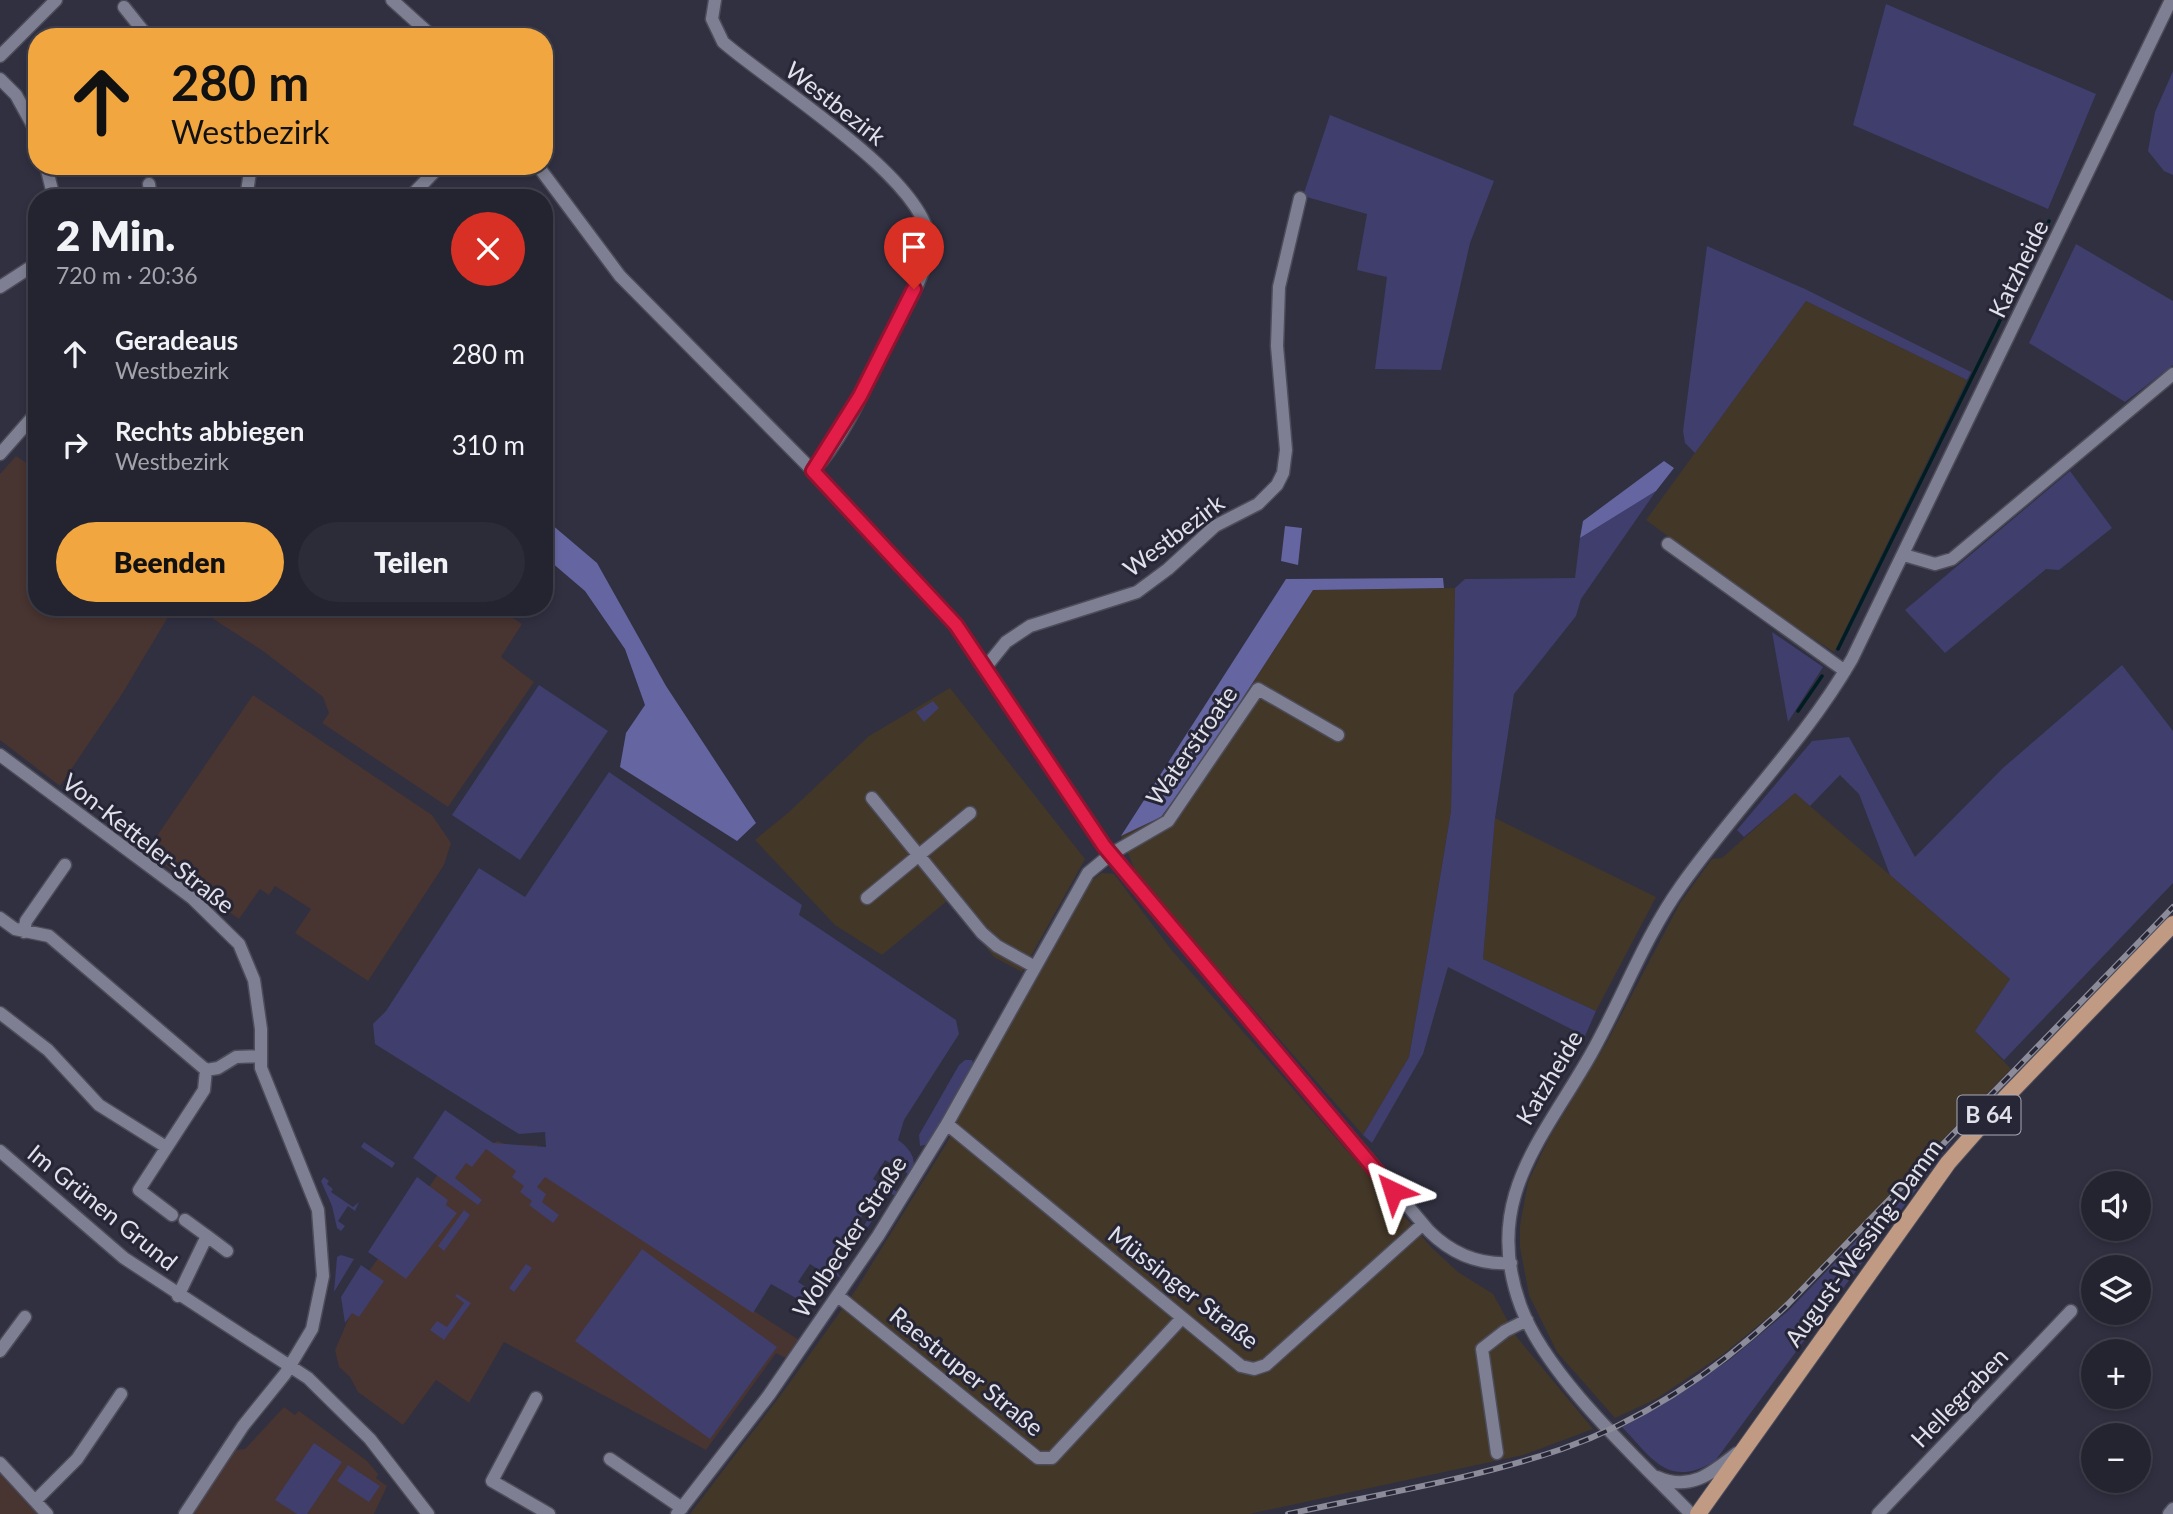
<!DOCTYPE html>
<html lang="de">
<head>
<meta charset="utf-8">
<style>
  :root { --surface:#242431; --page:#2c2c39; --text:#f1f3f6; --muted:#a3a4ab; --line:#41414d; --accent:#f1a640 }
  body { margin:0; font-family:Lato,sans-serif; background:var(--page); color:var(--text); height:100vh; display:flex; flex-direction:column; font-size:26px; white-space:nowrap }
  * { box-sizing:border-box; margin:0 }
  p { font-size:23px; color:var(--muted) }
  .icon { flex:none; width:38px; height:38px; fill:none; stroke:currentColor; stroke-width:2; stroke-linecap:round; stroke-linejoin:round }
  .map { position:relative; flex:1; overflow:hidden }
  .panel { position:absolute; left:28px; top:189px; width:525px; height:427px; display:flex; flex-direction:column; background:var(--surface); border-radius:28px; box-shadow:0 4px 10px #0003,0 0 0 2px var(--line) }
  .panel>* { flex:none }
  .hud { position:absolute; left:28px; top:28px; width:525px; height:147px; border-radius:28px; box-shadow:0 4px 10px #0003,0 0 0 2px var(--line); background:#f1a640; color:#111; overflow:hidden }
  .fabs { position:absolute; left:2081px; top:1171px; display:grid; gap:14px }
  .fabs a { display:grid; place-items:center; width:70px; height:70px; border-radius:50%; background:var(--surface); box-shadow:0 4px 10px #0003,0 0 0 2px var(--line); font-size:35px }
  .pin { position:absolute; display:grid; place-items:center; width:60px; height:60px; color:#fff; margin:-72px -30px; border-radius:50% 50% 50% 0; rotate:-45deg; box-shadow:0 0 7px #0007 }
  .pin .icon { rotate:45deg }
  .me { position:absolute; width:77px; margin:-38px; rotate:319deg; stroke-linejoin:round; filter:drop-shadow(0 0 5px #0008) }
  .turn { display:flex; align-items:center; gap:24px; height:147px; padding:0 28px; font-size:32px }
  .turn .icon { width:91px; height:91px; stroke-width:2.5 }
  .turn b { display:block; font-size:49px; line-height:60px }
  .round { display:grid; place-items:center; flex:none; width:74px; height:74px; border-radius:37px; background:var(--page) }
  .overview { display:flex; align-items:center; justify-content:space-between; height:119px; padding:0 28px }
  h1 { font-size:42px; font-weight:800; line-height:52px }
  .primary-button { display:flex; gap:14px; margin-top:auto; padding:14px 28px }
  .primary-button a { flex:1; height:80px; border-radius:42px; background:var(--accent); color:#111; font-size:28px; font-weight:800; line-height:80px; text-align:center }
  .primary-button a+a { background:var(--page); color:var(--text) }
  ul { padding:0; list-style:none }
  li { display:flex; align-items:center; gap:21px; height:91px; padding:0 28px }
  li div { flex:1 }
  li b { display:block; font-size:26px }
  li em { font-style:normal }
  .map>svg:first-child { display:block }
  .industrial { fill:#433728 }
  .education { fill:#483430 }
  .green { fill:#3f3e6d }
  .forest { fill:#6565a1 }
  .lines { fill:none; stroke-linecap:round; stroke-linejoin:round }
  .stream { stroke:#001d22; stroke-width:3.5 }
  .minor-casing { stroke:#4c4c5a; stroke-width:15 }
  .major-casing { stroke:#4c4c5a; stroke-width:18 }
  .minor { stroke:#7e7f92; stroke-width:12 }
  .major { stroke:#c09a82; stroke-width:16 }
  .rail-casing { stroke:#8b8b99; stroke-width:6 }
  .rail { stroke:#262636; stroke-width:3.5; stroke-dasharray:10; stroke-linecap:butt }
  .route-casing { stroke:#92132f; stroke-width:18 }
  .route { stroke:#e11d48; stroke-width:12 }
  .labels { text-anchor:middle; stroke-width:6; stroke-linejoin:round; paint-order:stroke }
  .shield { fill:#262636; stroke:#a9a9b5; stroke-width:2 }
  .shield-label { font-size:23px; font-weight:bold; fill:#e1e1ec }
  .street-label { font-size:24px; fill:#e1e1ec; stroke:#262636 }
</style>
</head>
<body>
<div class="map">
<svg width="2173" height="1514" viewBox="0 0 2173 1514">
  <rect width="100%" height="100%" fill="#303041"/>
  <path class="industrial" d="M 1806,301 L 1967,380 L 1834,652 L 1760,604 L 1646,520 Z
    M 1455,588 L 1451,811 L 1428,950 L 1409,1057 L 1363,1135 L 1182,927 L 1134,868 L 1121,836 L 1161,817 L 1199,765 L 1313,590 Z
    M 950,688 L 1085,859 L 1022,972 L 994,957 L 947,901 L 882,955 L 835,925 L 755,840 L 789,812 L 869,736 Z
    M 1795,793 L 2010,979 L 1975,1031 L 2011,1069 L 1783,1305 L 1722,1355 L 1656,1399 L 1615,1418 L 1557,1352 L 1529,1295 L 1520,1247 L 1520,1226 L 1528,1182 L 1549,1138 L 1607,1042 L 1680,903 L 1712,859 L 1722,858 Z
    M 1495,818 L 1656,897 L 1596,1011 L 1483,959 Z
    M 1102,873 L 1114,874 L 1170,948 L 1431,1247 L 1458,1272 L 1493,1294 L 1516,1336 L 1593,1429 L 1523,1455 L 1249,1514 L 690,1514 L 786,1388 L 857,1288 L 948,1141 L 992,1047 L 1091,881 Z"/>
  <path class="education" d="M 16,456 L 37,470 L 37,607 L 174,607 L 122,694 L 60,786 L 0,740 L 0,474 Z
    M 207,607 L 496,607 L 522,624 L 501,657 L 534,682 L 448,807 L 322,723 L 329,713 L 323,697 L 263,651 L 204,613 Z
    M 253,695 L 432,815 L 451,843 L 444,865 L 368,981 L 295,933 L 311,909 L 275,886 L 269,895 L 260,889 L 239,919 L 146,852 Z
    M 471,1128 L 493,1143 L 498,1141 L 509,1146 L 537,1145 L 538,1172 L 799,1340 L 786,1358 L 776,1353 L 706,1450 L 504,1342 L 469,1403 L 436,1380 L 403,1425 L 358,1392 L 350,1377 L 339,1367 L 335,1350 L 369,1271 Z
    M 284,1407 L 295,1415 L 299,1411 L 367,1461 L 378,1474 L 376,1478 L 387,1486 L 374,1514 L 193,1514 L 236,1450 L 245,1449 Z
    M 0,1474 L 37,1514 L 0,1514 Z"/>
  <path class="green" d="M 1886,4 L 2096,94 L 2048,209 L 1853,125 Z
    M 2173,71 L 2173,175 L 2164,171 L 2148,151 L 2155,112 Z
    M 1330,115 L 1494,181 L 1470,243 L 1441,370 L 1375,369 L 1387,277 L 1357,270 L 1367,214 L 1303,196 Z
    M 2076,244 L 2173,301 L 2173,365 L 2125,402 L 2029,343 Z
    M 1707,246 L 1805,289 L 1971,372 L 1967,380 L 1806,301 L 1695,453 L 1685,443 L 1683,431 Z
    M 2070,471 L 2112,528 L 2059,570 L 2046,569 L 1945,653 L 1905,610 Z
    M 1656,491 L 1581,599 L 1576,616 L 1514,694 L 1495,818 L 1483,959 L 1596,1011 L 1585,1036 L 1448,967 L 1423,1054 L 1372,1143 L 1363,1135 L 1409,1057 L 1428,950 L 1451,811 L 1455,588 L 1465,579 L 1575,578 L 1580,538 Z
    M 1772,632 L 1823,667 L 1788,722 Z
    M 2122,665 L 2173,731 L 2173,883 L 2004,1060 L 1975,1031 L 2010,979 L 1890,875 L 1859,794 L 1840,775 L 1810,806 L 1795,793 L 1744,837 L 1737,830 L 1812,741 L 1849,737 L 1915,857 L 2003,768 Z
    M 539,685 L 608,731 L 520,860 L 452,815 Z
    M 933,701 L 939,708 L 924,722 L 916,712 Z
    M 609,772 L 802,905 L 799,915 L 956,1020 L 959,1034 L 904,1120 L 898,1140 C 911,1149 919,1162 910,1175 L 885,1160 L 873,1179 L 882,1185 L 825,1274 L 810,1264 L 798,1282 L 809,1289 L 801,1301 L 771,1284 L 753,1313 L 545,1177 L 537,1187 L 546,1194 L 542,1202 L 559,1215 L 553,1223 L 529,1205 L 532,1201 L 520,1192 L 524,1186 L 512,1177 L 516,1171 L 486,1149 L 472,1167 L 466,1163 L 455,1178 L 482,1200 L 478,1205 L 413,1158 L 445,1110 L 493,1143 L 546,1147 L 545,1132 L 519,1134 L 375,1044 L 373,1024 L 386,1011 L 479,868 L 525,897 Z
    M 965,1060 L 972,1060 L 974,1065 L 929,1144 L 920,1146 L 919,1135 L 959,1065 Z
    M 1953,1140 L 1715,1461 C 1668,1489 1653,1459 1622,1427 L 1728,1361 L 1788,1311 Z
    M 364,1142 L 395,1163 L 392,1168 L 361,1147 Z
    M 324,1177 L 329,1181 L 327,1184 L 333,1189 L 331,1192 L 353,1207 L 359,1202 L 355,1211 L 348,1206 L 338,1221 L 345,1226 L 341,1231 L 337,1228 L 332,1206 L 321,1181 Z
    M 417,1177 L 448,1200 L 446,1205 L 457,1213 L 406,1279 L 368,1252 Z
    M 889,1187 L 899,1193 L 897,1197 L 890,1193 L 838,1273 L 843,1280 L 833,1273 Z
    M 464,1210 L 470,1215 L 444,1251 L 438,1246 Z
    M 642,1249 L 777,1347 L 710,1439 L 575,1341 Z
    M 341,1255 L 354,1259 L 334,1292 L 337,1257 Z
    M 526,1264 L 532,1268 L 514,1292 L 509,1288 Z
    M 361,1265 L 384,1281 L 359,1317 L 352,1313 L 345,1323 L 341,1297 Z
    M 457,1294 L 471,1303 L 444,1340 L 430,1330 L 437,1321 L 447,1327 L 464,1303 L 455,1296 Z
    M 314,1443 L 342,1462 L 307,1514 L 297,1514 L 275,1500 Z
    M 348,1465 L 380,1486 L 369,1502 L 337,1481 Z"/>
  <path class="forest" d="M 1664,461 L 1674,468 L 1656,491 L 1580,538 L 1583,521 Z
    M 544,518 L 597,563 L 666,686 L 756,823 L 737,841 L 620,767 L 626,733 L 645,705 L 625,649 L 585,591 L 544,556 Z
    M 1285,526 L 1302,528 L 1298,565 L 1281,561 Z
    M 1443,578 L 1444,588 L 1313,590 L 1199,765 L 1161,817 L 1121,836 L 1286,579 Z"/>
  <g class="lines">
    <path class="stream" d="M 1838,649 L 2049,221
      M 1798,711 L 1822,676"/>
    <g class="minor-casing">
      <path id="minor" d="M 392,0 L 433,37
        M 715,0 L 712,19 L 723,42 C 768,82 930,181 929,243 C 929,271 901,316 888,341 C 868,381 844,439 813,471
        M 124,7 L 148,37
        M 0,56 L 56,0
        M 0,79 L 16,95 L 37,133
        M 46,166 L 54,198
        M 538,166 L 620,276 L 819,477 L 956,625 L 1104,846 L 1429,1231 C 1452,1254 1478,1265 1511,1263
        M 149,184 L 151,198
        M 246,198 L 251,166
        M 409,198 L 440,166
        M 0,287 L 37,263
        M 0,454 L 37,412
        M 1668,544 L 1845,671
        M 1904,555 L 1935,564 L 1952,559 L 2173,374
        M 985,668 L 1006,642 L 1030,626 L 1137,592 L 1168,569 L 1215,526 L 1258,504 L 1277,485 L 1283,473 L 1286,450 L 1277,346 L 1279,287 L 1300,198
        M 0,755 L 192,898 L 239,944 L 254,980 L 261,1029 L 261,1068 L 318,1210 L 323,1276 L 312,1329 L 285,1374 L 243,1426 L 185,1514
        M 872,798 L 982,933 L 997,946 L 1035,967
        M 867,898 L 970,813
        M 0,918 L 15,929 L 49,936 L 206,1070
        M 24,932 L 26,921 L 65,865
        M 0,1013 L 48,1050 L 99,1105 L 166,1147
        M 206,1070 L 218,1068 L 236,1057 L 260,1056
        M 947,1124 L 1241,1366 L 1254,1369 L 1266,1365 L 1423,1224
        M 0,1151 L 124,1258 L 308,1378 L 370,1439 L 428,1514
        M 172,1215 L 139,1190 L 204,1090 L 206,1070
        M 207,1236 L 227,1251
        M 178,1296 L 207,1236 L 185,1220
        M 838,1296 L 1038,1458 L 1052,1458 L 1182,1318
        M 0,1351 L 25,1317
        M 536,1398 L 492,1481 L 549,1514
        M 1497,1453 L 1482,1349 L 1505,1331 L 1527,1320
        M 610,1459 L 682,1508
        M 0,1463 L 47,1514
        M 1657,1477 C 1690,1492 1712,1473 1737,1453
        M 35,1501 L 77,1459 L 121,1394
        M 677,1514 L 769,1395 L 878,1236 L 947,1124 L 1088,873 L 1111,854 L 1168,821 L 1258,689 L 1338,735
        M 1691,1514 C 1638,1459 1547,1377 1521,1307 C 1481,1200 1543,1139 1591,1054 C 1622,999 1644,938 1681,886 C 1736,808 1804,742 1852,659 L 2171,0
        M 1878,1514 L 2071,1311
        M 2169,1514 L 2173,1509"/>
    </g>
    <g class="major-casing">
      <path id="major" d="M 1698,1514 L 1948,1163 L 2006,1097 L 2173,924"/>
    </g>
    <use href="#minor" class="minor"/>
    <use href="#major" class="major"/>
    <g class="rail-casing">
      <path id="rail" d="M 1288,1514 C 1379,1494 1474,1479 1562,1449 C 1647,1419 1723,1366 1788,1304 L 2173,907"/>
    </g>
    <use href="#rail" class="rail"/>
  </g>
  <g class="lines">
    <g class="route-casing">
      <path id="route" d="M 914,289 L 860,396 L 813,471 L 956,625 L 1104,846 L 1393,1191"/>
    </g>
    <use href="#route" class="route"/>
  </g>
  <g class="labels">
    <rect class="shield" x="1957.5" y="1095.5" width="63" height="39" rx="5"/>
    <g class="shield-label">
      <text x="1989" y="1123">B 64</text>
    </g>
    <g class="street-label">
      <text transform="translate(835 104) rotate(38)" y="8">Westbezirk</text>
      <text transform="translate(2019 269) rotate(-64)" y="8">Katzheide</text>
      <text transform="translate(1174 536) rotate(-37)" y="8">Westbezirk</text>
      <text transform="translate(1192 746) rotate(-55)" y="8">Waterstroate</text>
      <text transform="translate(148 844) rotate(38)" y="8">Von-Ketteler-Straße</text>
      <text transform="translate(1550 1078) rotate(-59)" y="8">Katzheide</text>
      <text transform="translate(102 1208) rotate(39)" y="8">Im Grünen Grund</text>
      <text transform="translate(850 1237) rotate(-57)" y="8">Wolbecker Straße</text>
      <text transform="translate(1864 1243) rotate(-54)" y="8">August-Wessing-Damm</text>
      <text transform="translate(1183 1288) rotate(38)" y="8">Müssinger Straße</text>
      <text transform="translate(966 1372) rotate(39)" y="8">Raestruper Straße</text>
      <text transform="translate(1960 1398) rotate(-46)" y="8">Hellegraben</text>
    </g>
  </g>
</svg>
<div class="fabs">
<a><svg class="icon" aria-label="sound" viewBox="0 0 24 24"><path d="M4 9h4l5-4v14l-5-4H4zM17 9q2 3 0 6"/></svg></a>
<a><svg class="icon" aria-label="layers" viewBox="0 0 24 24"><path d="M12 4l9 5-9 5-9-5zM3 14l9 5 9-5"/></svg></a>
<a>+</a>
<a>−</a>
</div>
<div class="pin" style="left:914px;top:289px;background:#d93025"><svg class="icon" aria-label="arrive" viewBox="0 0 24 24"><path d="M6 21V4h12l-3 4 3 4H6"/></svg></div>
<svg class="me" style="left:1393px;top:1191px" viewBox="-20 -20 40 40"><path d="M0-17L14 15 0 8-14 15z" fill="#e11d48" stroke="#fff" stroke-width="4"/></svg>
<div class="hud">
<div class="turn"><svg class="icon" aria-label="ahead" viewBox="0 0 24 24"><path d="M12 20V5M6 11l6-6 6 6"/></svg><div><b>280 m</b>Westbezirk</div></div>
</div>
<section class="panel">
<div class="overview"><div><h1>2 Min.</h1><p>720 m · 20:36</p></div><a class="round" style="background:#d93025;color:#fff"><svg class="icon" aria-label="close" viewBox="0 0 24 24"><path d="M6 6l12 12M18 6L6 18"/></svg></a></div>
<ul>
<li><svg class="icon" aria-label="ahead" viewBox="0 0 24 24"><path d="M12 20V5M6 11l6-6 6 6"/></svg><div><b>Geradeaus</b><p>Westbezirk</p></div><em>280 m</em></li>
<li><svg class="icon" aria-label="right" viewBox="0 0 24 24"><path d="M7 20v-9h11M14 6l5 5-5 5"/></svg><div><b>Rechts abbiegen</b><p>Westbezirk</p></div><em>310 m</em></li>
</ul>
<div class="primary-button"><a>Beenden</a><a>Teilen</a></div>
</section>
</div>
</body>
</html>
